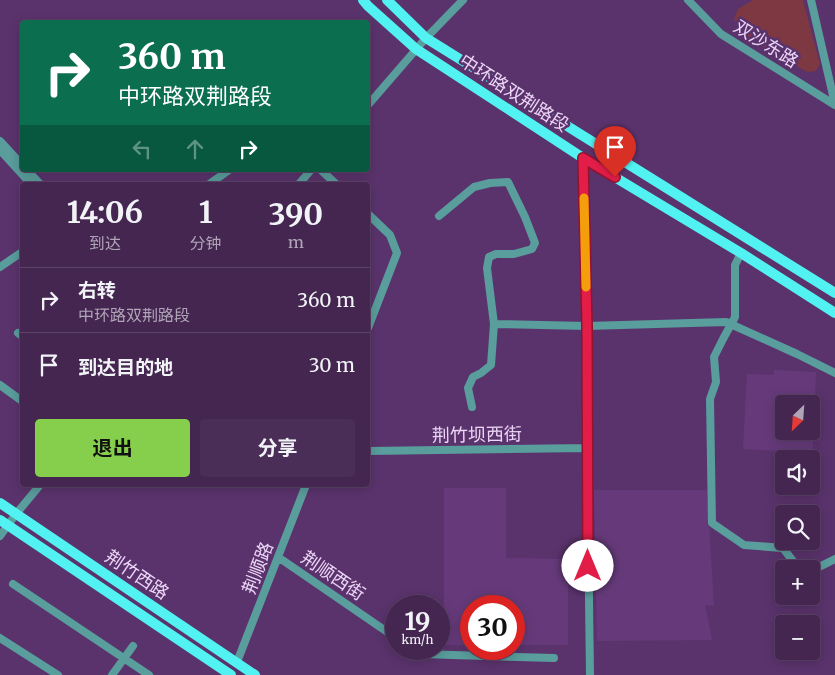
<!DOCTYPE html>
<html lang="zh">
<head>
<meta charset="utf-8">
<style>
  :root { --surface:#442651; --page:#4b2e58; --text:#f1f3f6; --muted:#afa5b7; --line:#5c4368; --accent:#85cf4d }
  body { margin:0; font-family:Merriweather,"Noto Sans SC",serif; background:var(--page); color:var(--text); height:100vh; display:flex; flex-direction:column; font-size:19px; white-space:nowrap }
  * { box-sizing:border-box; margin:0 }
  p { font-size:16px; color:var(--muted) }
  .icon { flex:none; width:28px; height:28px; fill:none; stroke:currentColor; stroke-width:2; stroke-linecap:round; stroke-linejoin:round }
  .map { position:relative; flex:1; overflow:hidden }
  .side { position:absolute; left:20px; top:182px; width:350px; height:305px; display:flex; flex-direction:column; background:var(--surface); border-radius:5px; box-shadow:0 2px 12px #0003,0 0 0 1px var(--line) }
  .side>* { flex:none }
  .banner { position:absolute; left:20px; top:20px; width:350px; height:152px; border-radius:5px; box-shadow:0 2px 12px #0003,0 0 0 1px var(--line); background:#0b6e4f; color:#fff; overflow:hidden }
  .needle { width:32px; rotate:205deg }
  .buttons { position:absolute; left:775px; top:395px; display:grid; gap:10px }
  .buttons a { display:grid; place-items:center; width:45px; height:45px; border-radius:5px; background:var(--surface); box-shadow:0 2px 12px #0003,0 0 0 1px var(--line); font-size:25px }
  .speed { position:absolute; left:385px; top:595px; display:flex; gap:10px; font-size:25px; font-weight:700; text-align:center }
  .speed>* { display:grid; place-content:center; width:65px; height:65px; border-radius:50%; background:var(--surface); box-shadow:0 2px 12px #0003,0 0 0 1px var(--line); line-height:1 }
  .speed small { font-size:12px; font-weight:400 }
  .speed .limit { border:8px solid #d22; background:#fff; color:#111 }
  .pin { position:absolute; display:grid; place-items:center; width:42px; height:42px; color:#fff; margin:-51px -21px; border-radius:50% 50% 50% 0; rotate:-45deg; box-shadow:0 0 5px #0007 }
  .pin .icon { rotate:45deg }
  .me { position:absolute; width:55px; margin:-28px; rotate:0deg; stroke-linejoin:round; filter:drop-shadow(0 0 4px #0008) }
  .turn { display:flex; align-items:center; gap:18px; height:105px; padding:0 15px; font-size:22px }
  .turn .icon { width:65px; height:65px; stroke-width:2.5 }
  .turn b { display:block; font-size:35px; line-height:42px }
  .lanes { display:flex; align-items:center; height:48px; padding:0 15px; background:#0003; justify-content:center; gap:25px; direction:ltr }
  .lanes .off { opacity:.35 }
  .eta { display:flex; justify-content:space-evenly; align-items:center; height:85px; text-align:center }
  .eta b { font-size:30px; font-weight:700; line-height:35px }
  .action { display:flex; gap:10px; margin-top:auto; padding:10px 15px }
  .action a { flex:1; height:58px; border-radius:5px; background:var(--accent); color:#111; font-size:20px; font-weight:700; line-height:58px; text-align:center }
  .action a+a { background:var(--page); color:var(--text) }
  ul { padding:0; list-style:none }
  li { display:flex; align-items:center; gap:15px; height:65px; padding:0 15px; border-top:1px solid var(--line) }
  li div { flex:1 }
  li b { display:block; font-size:19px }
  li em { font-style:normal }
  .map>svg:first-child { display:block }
  .built { fill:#663a7a; fill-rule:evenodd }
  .green { fill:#7d3841 }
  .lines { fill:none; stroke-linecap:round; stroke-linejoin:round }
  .minor { stroke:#599d9c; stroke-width:8 }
  .major { stroke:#51f2f1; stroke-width:10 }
  .route-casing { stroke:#92132f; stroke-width:12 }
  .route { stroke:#e11d48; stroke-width:9 }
  .slow { stroke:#f59e0b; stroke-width:9 }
  .labels { text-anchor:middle; stroke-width:5; stroke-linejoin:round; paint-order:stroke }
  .street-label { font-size:18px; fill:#ecd6f7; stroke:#5a336c }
</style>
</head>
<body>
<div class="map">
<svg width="835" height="675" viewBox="0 0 835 675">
  <rect width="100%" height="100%" fill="#5a336c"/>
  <path class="built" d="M 774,370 L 816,372 L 812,470 L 811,459 L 784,459 L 784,468 L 782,468 L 782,451 L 743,449 L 747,374 L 774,375 ZM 784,404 L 811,404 L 811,431 L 784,431 Z
    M 444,488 L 506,488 L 506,558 L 568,559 L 568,645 L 514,645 L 514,606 L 471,606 L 471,645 L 444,645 Z
    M 594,490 L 707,490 L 714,606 L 705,605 L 712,640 L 597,641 Z"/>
  <path class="green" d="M 753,0 L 803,0 L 820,64 L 816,71 L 807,72 L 743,35 L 734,19 L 738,9 Z"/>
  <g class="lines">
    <path class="minor" d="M 688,0 L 721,34 L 835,105
      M 811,0 L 835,104
      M 368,105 L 426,38 L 463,0
      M 0,141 L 22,165
      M 0,150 L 32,185
      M 583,158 L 587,326 L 587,448 L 590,675
      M 27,170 L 41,185
      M 321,170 L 337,185
      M 208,185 L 229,170
      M 298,185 L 311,170
      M 368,214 L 390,235 L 397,253 L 368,328
      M 439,216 L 474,187 L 490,183 L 508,182 L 525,217 L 535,243 L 532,249 L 514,254 L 496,254 L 489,257 L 487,268 L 494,324 L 491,365 L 481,373 L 473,377 L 468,388 L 472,407
      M 741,253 L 735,265 L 735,317 L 723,339 L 714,357 L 716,382 L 710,399 L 712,523 L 744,545 L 783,548 L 799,569
      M 0,267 L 22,252
      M 494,324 L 587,326 L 726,322 L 797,354 L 835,373
      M 18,333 L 22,336
      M 0,385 L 22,401
      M 368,451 L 587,448
      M 0,536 L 16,514 L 40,485
      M 278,557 L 396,638
      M 811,571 L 835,559
      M 13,584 L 149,675
      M 0,638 L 58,675
      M 412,649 L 420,654 L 554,658
      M 237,662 L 306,485
      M 112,675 L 133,646"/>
    <path class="major" d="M 363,0 L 368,6 L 416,49 L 583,158 L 741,253 L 835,313
      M 387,0 L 426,38 L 835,293
      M 0,503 L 255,675
      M 0,520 L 231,675"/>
  </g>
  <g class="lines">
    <g class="route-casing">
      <path id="route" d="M 588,566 L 587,326 L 583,158 L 615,177"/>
    </g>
    <use href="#route" class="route"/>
    <path class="slow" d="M 584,198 L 586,287"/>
  </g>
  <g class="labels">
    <g class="street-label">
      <text transform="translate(766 44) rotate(32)" y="6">双沙东路</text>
      <text transform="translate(514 93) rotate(33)" y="6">中环路双荆路段</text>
      <text transform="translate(477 435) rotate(-1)" y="6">荆竹坝西街</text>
      <text transform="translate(258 568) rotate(-69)" y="6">荆顺路</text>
      <text transform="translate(137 575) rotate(34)" y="6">荆竹西路</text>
      <text transform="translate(333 576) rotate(34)" y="6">荆顺西街</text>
    </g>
  </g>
</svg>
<div class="buttons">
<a><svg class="needle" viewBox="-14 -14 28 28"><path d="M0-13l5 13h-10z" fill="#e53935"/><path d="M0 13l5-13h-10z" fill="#afa5b7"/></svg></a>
<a><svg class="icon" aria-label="sound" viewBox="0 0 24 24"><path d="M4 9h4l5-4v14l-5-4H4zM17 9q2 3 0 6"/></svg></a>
<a><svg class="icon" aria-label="search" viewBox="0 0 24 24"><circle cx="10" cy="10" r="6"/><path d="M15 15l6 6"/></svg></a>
<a>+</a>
<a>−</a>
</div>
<div class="speed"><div>19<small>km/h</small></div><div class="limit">30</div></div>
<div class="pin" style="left:615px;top:177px;background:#d93025"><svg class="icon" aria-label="arrive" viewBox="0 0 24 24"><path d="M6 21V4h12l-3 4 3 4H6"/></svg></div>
<svg class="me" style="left:588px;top:566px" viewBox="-20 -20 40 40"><circle r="19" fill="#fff"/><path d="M0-13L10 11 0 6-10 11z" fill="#e11d48"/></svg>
<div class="banner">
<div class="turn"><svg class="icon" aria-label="right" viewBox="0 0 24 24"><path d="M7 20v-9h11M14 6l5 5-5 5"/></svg><div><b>360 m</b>中环路双荆路段</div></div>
<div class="lanes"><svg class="icon off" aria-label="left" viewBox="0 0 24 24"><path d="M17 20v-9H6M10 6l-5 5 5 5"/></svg><svg class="icon off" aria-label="ahead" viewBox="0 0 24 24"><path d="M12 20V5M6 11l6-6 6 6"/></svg><svg class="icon" aria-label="right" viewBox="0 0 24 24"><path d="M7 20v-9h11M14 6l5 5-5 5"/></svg></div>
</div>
<section class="side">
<div class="eta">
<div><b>14:06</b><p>到达</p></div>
<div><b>1</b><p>分钟</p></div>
<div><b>390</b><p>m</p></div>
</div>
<ul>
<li><svg class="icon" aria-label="right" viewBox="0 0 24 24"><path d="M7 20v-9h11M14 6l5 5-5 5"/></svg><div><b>右转</b><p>中环路双荆路段</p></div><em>360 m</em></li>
<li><svg class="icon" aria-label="arrive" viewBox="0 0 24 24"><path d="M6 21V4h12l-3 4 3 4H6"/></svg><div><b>到达目的地</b></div><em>30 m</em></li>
</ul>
<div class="action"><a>退出</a><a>分享</a></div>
</section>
</div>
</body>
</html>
